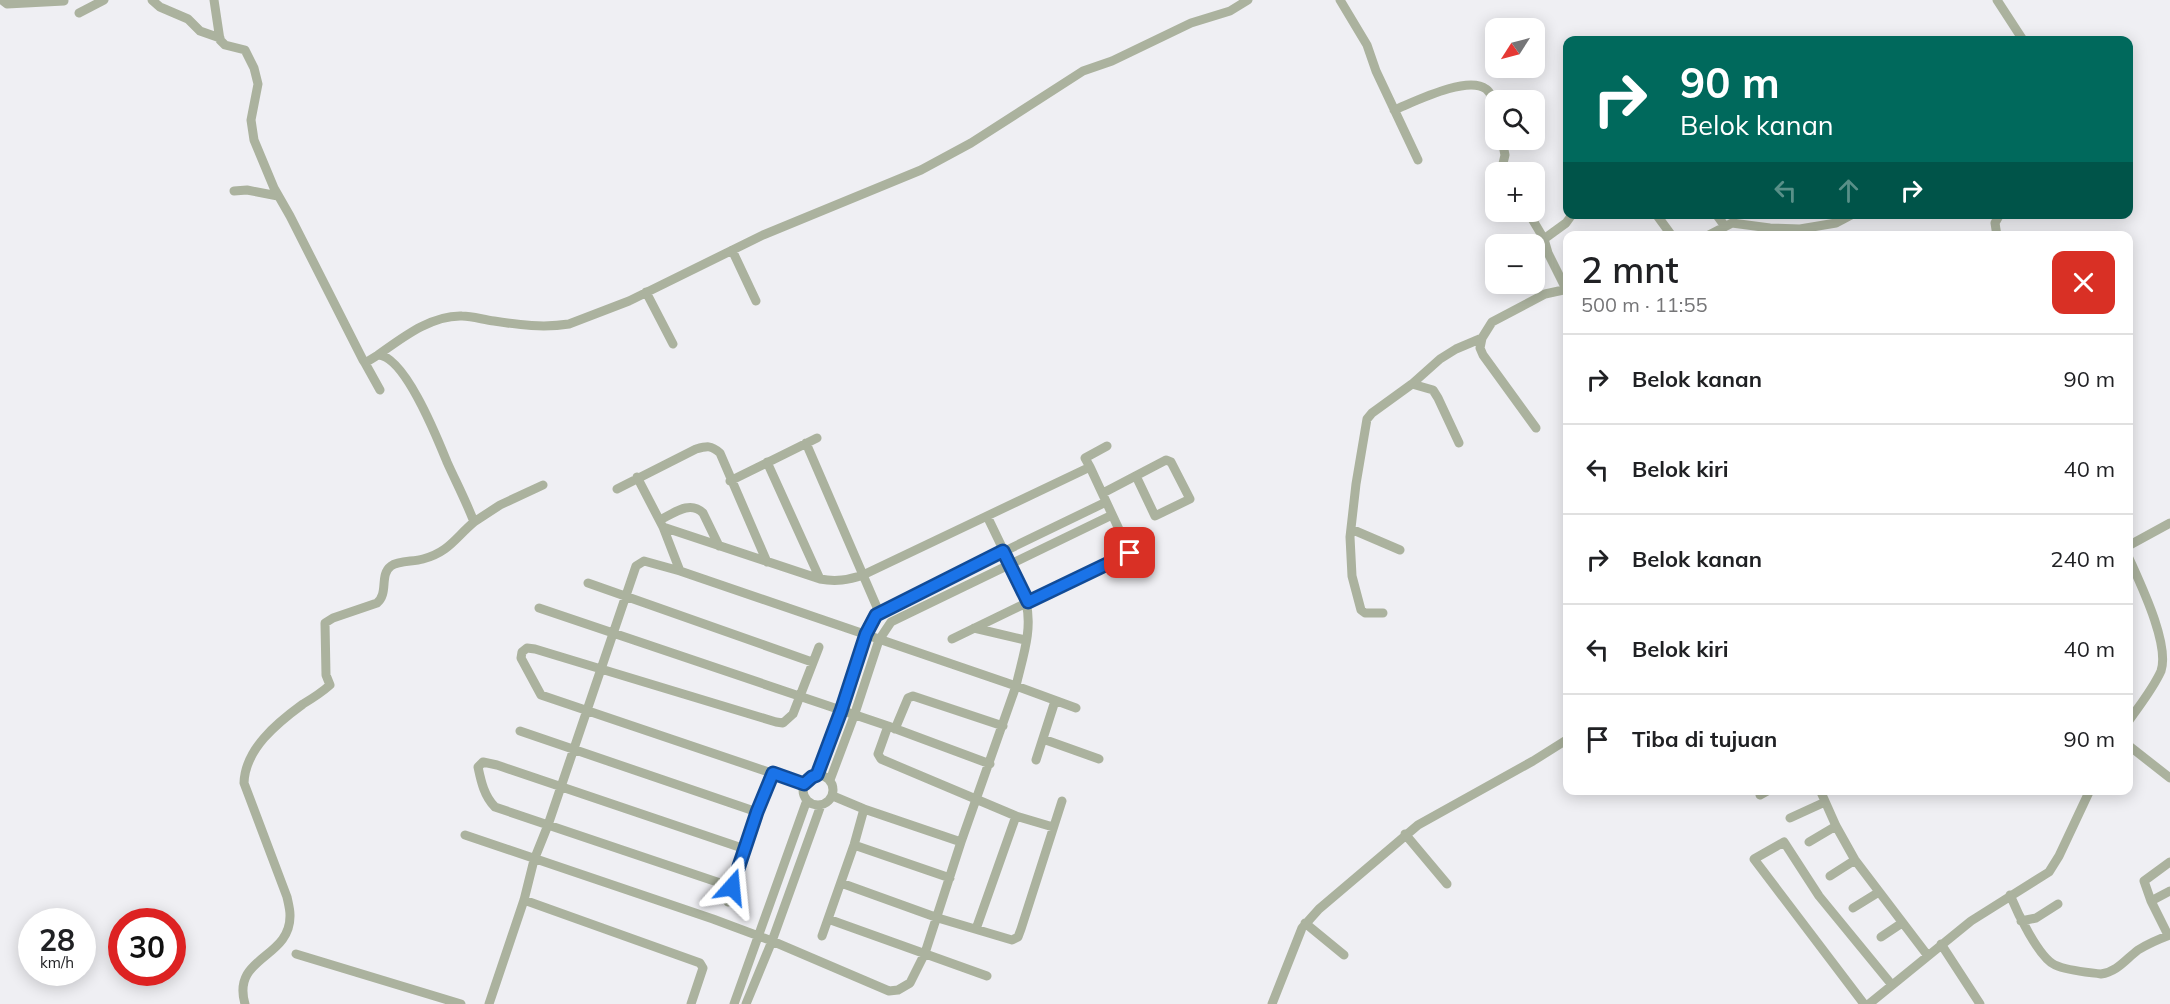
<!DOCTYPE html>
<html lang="id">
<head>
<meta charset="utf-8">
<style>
  :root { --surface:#fff; --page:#f6f6f6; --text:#202124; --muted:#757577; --line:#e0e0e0 }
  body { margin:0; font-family:Mulish,sans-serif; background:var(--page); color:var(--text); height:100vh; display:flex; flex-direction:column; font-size:22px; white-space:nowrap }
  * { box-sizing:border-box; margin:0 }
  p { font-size:20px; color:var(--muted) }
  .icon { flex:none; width:33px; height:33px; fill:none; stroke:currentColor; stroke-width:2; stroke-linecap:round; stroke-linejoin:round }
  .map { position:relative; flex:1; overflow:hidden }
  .drawer { position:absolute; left:1563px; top:231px; width:570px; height:564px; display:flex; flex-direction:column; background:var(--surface); border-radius:12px; box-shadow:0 3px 15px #0003 }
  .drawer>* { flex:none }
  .top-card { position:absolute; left:1563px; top:36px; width:570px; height:183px; border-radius:12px; box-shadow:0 3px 15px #0003; background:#00695c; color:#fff; overflow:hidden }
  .needle { width:39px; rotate:234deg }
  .tools { position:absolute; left:1485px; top:18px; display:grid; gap:12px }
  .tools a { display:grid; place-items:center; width:60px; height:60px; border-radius:12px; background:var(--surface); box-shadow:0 3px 15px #0003; font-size:30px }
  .speed { position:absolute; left:18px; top:908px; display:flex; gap:12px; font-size:30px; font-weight:700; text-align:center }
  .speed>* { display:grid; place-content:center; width:78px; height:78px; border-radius:50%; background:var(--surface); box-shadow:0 3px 15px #0003; line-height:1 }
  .speed small { font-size:15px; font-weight:400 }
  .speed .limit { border:9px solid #d22; background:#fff; color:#111 }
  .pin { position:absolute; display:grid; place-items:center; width:51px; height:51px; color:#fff; margin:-26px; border-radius:12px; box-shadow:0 3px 9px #0006 }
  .me { position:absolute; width:66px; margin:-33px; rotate:18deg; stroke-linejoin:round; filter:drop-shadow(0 0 4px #0008) }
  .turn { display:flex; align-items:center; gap:21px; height:126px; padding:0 18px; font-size:27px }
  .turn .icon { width:78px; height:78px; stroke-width:2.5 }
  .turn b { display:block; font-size:42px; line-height:51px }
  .lanes { display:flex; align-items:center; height:57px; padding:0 18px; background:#0003; justify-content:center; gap:30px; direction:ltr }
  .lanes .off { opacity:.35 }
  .round { display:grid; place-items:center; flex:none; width:63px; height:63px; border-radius:12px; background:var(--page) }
  .head { display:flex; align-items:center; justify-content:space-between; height:102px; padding:0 18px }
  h1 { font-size:36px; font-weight:600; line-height:45px }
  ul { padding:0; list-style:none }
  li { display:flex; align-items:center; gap:18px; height:90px; padding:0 18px; border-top:2px solid var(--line) }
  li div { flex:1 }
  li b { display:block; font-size:22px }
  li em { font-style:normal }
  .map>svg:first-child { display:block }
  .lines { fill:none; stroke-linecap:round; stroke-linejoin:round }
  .minor { stroke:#abb29e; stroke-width:9 }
  .route-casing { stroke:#114b97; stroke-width:15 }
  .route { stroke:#1a73e8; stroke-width:10 }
</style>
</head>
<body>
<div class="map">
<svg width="2170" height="1004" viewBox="0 0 2170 1004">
  <rect width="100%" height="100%" fill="#efeff3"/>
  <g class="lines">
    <path class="minor" d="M 2,0 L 7,4 L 64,1
      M 152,0 L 160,7 L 188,19 L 200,31 L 220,38
      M 214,0 L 220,40 L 225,45 L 245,50 L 254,68 L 258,84 L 251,120 L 254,140 L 274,188 L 290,216 L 363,360 L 365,363 L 378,355 C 405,356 438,440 447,462 C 456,482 466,501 474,522 C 455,538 449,552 423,559 C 413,562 399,560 391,566 C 379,575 389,593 377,603 L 333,618 L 325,623 L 326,675 L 330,685 C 321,693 313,698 303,704 C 277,723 245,749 244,783 L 287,897 C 288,902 290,909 290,915 C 291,959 231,956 245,1004
      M 1340,0 L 1367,45 L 1376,71 L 1418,160
      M 1997,0 L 2023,40
      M 79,13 L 104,0
      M 1394,110 C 1414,102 1467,75 1486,89 C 1492,93 1494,103 1496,110
      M 1501,172 L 1505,155 L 1502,140
      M 234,191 L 247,190 L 278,196
      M 1528,212 L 1544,239 L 1548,253 L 1566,289
      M 1656,214 L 1672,236
      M 1716,214 L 1724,225
      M 1707,236 L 1732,223 L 1770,228 L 1800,229 L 1836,223 L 1853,214
      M 1997,236 L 1995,223 L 2000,214
      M 1544,239 L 1566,223 L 1571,216
      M 732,250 L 756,301
      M 646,292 L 673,344
      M 378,355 C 402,338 431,315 462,316 C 473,316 484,320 494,321 C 519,325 544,328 569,324 L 629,301 L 763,235 L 921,170 L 971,143 L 1083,71 L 1112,61 L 1191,23 L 1230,11 L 1248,0
      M 365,363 L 380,390
      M 1412,384 L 1433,390 L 1438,398 L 1459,443
      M 1536,428 L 1483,355 L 1480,348 L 1482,338 L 1492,322 L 1545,294 L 1568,289
      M 806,443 L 879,612
      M 767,462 L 820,579
      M 1090,467 L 1085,458 L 1107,446
      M 730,481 L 817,438
      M 617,489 L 696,449 C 707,446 711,445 720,453 L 767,562
      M 1103,493 L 1166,460 L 1171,462 L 1190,499 L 1155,516 L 1136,476
      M 987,516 L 1028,601 L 1026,603 C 1033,630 1022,659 1016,686 L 1076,708
      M 660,520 C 674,513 690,500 703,513 L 719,546
      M 474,522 L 500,505 L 543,485
      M 663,527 L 820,579 C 836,582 848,580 863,575 L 1090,467 L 1130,553 L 952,639
      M 1351,529 L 1400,550
      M 2128,546 L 2170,523
      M 2128,556 C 2140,583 2170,644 2161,671 C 2153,689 2139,706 2128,722
      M 588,583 L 812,662
      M 539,608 L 888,726 L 990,764
      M 1383,613 L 1365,613 L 1361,610 L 1352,576 L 1350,537 L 1356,484 L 1367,419 L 1372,413 L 1412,384 L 1440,359 L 1456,349 L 1482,338
      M 974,628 L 1025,640
      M 888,726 L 878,754 L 881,759 L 1016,816 L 1053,827
      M 895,729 L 908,698 L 913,696 L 1003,726
      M 520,731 L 757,812
      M 1043,739 L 1099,759
      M 2128,745 L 2170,778
      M 1036,760 L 1055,701
      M 817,775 L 841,711 L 866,635 L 879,612 L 1106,502
      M803 790a15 15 0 1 1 30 0a15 15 0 1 1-30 0Z
      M 830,780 L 854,716 L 879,640 L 891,622 L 1112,515
      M 804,784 L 541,695 L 521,658 L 522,652 L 527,648 L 535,649 L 776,722 L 783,723 L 793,714 L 819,647
      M 1820,790 L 1836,826 L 1855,860 L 1928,956
      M 1760,795 L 1769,790
      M 833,796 L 864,809 L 961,842
      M 1790,818 L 1825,802
      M 1405,834 L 1447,884
      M 465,835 L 713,919 L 772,941 L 889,991 L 898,990 L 910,983 L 925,953 L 961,842 L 1016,686 L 680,571
      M 1809,842 L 1836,826
      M 854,845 L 950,878
      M 1830,876 L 1855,860
      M 841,883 L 938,918 L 1012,940 L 1018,937 L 1021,929 L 1062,801
      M 732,887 L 495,807 C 484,796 481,781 478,767 L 483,762 L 497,765 L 745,849
      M 2010,895 C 2017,912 2039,958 2055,965 C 2068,971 2086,972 2101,974 C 2117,972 2126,959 2138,950 C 2148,944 2159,939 2170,935
      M 524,900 L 700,963 L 703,968 L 691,1004
      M 2151,901 L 2144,881 L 2170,862
      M 728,902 L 757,812 L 773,773
      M 1853,908 L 1879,892
      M 828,919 L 987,976
      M 2021,921 L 2036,918 L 2058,904
      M 1305,923 L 1344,955
      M 976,929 L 1016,816
      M 2168,935 L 2151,901 L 2170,891
      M 822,936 L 854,845 L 864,809
      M 1881,937 L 1902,923
      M 1941,944 L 1980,1004
      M 296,954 L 461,1004
      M 489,1004 L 524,900 L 534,860 L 548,825 L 636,566 L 644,561 L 680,571 L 663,527 L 637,477
      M 734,1004 L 807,800
      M 746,1004 L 772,941 L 821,805
      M 1272,1004 L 1302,928 L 1319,909 L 1418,825 L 1533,761 L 1568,739
      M 1864,1004 L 1754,859 L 1784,842 L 1819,896 L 1892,985
      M 1869,1004 L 1971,921 L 2049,872 L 2059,856 L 2090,790"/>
  </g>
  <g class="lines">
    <g class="route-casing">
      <path id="route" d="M 732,887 L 757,812 L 773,773 L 804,784 L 812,777 L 817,775 L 841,711 L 866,634 L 876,615 L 1003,551 L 1028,602 L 1130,553"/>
    </g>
    <use href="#route" class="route"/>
  </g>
</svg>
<div class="tools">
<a><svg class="needle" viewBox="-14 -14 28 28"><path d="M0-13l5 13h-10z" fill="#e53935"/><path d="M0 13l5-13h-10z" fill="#757577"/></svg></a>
<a><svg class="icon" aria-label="search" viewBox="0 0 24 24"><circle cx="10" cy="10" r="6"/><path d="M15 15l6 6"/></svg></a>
<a>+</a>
<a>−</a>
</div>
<div class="speed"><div>28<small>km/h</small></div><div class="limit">30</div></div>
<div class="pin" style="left:1130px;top:553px;background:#d93025"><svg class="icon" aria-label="arrive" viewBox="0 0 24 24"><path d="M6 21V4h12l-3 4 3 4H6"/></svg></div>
<svg class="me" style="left:732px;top:887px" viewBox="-20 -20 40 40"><path d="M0-17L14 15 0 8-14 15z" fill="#1a73e8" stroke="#fff" stroke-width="4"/></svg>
<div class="top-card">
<div class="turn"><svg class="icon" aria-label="right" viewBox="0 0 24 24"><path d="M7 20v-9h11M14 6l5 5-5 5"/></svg><div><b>90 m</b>Belok kanan</div></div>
<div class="lanes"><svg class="icon off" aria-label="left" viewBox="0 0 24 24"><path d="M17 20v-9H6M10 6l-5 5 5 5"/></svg><svg class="icon off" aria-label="ahead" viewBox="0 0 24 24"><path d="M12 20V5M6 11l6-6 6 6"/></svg><svg class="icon" aria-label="right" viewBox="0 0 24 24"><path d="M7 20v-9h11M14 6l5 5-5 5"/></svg></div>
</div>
<section class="drawer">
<div class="head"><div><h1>2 mnt</h1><p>500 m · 11:55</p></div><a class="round" style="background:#d93025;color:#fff"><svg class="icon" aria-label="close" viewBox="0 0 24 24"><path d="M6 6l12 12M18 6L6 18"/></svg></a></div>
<ul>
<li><svg class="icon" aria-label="right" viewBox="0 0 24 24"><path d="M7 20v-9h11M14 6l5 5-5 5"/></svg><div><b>Belok kanan</b></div><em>90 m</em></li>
<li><svg class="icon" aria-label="left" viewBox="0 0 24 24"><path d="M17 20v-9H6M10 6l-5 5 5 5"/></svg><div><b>Belok kiri</b></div><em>40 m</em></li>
<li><svg class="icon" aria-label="right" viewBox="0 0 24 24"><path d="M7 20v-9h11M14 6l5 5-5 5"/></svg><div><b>Belok kanan</b></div><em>240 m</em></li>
<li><svg class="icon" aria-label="left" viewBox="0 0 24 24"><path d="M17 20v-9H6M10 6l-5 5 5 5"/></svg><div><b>Belok kiri</b></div><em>40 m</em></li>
<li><svg class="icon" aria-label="arrive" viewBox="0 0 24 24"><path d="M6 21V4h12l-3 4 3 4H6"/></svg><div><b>Tiba di tujuan</b></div><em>90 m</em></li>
</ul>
</section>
</div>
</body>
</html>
